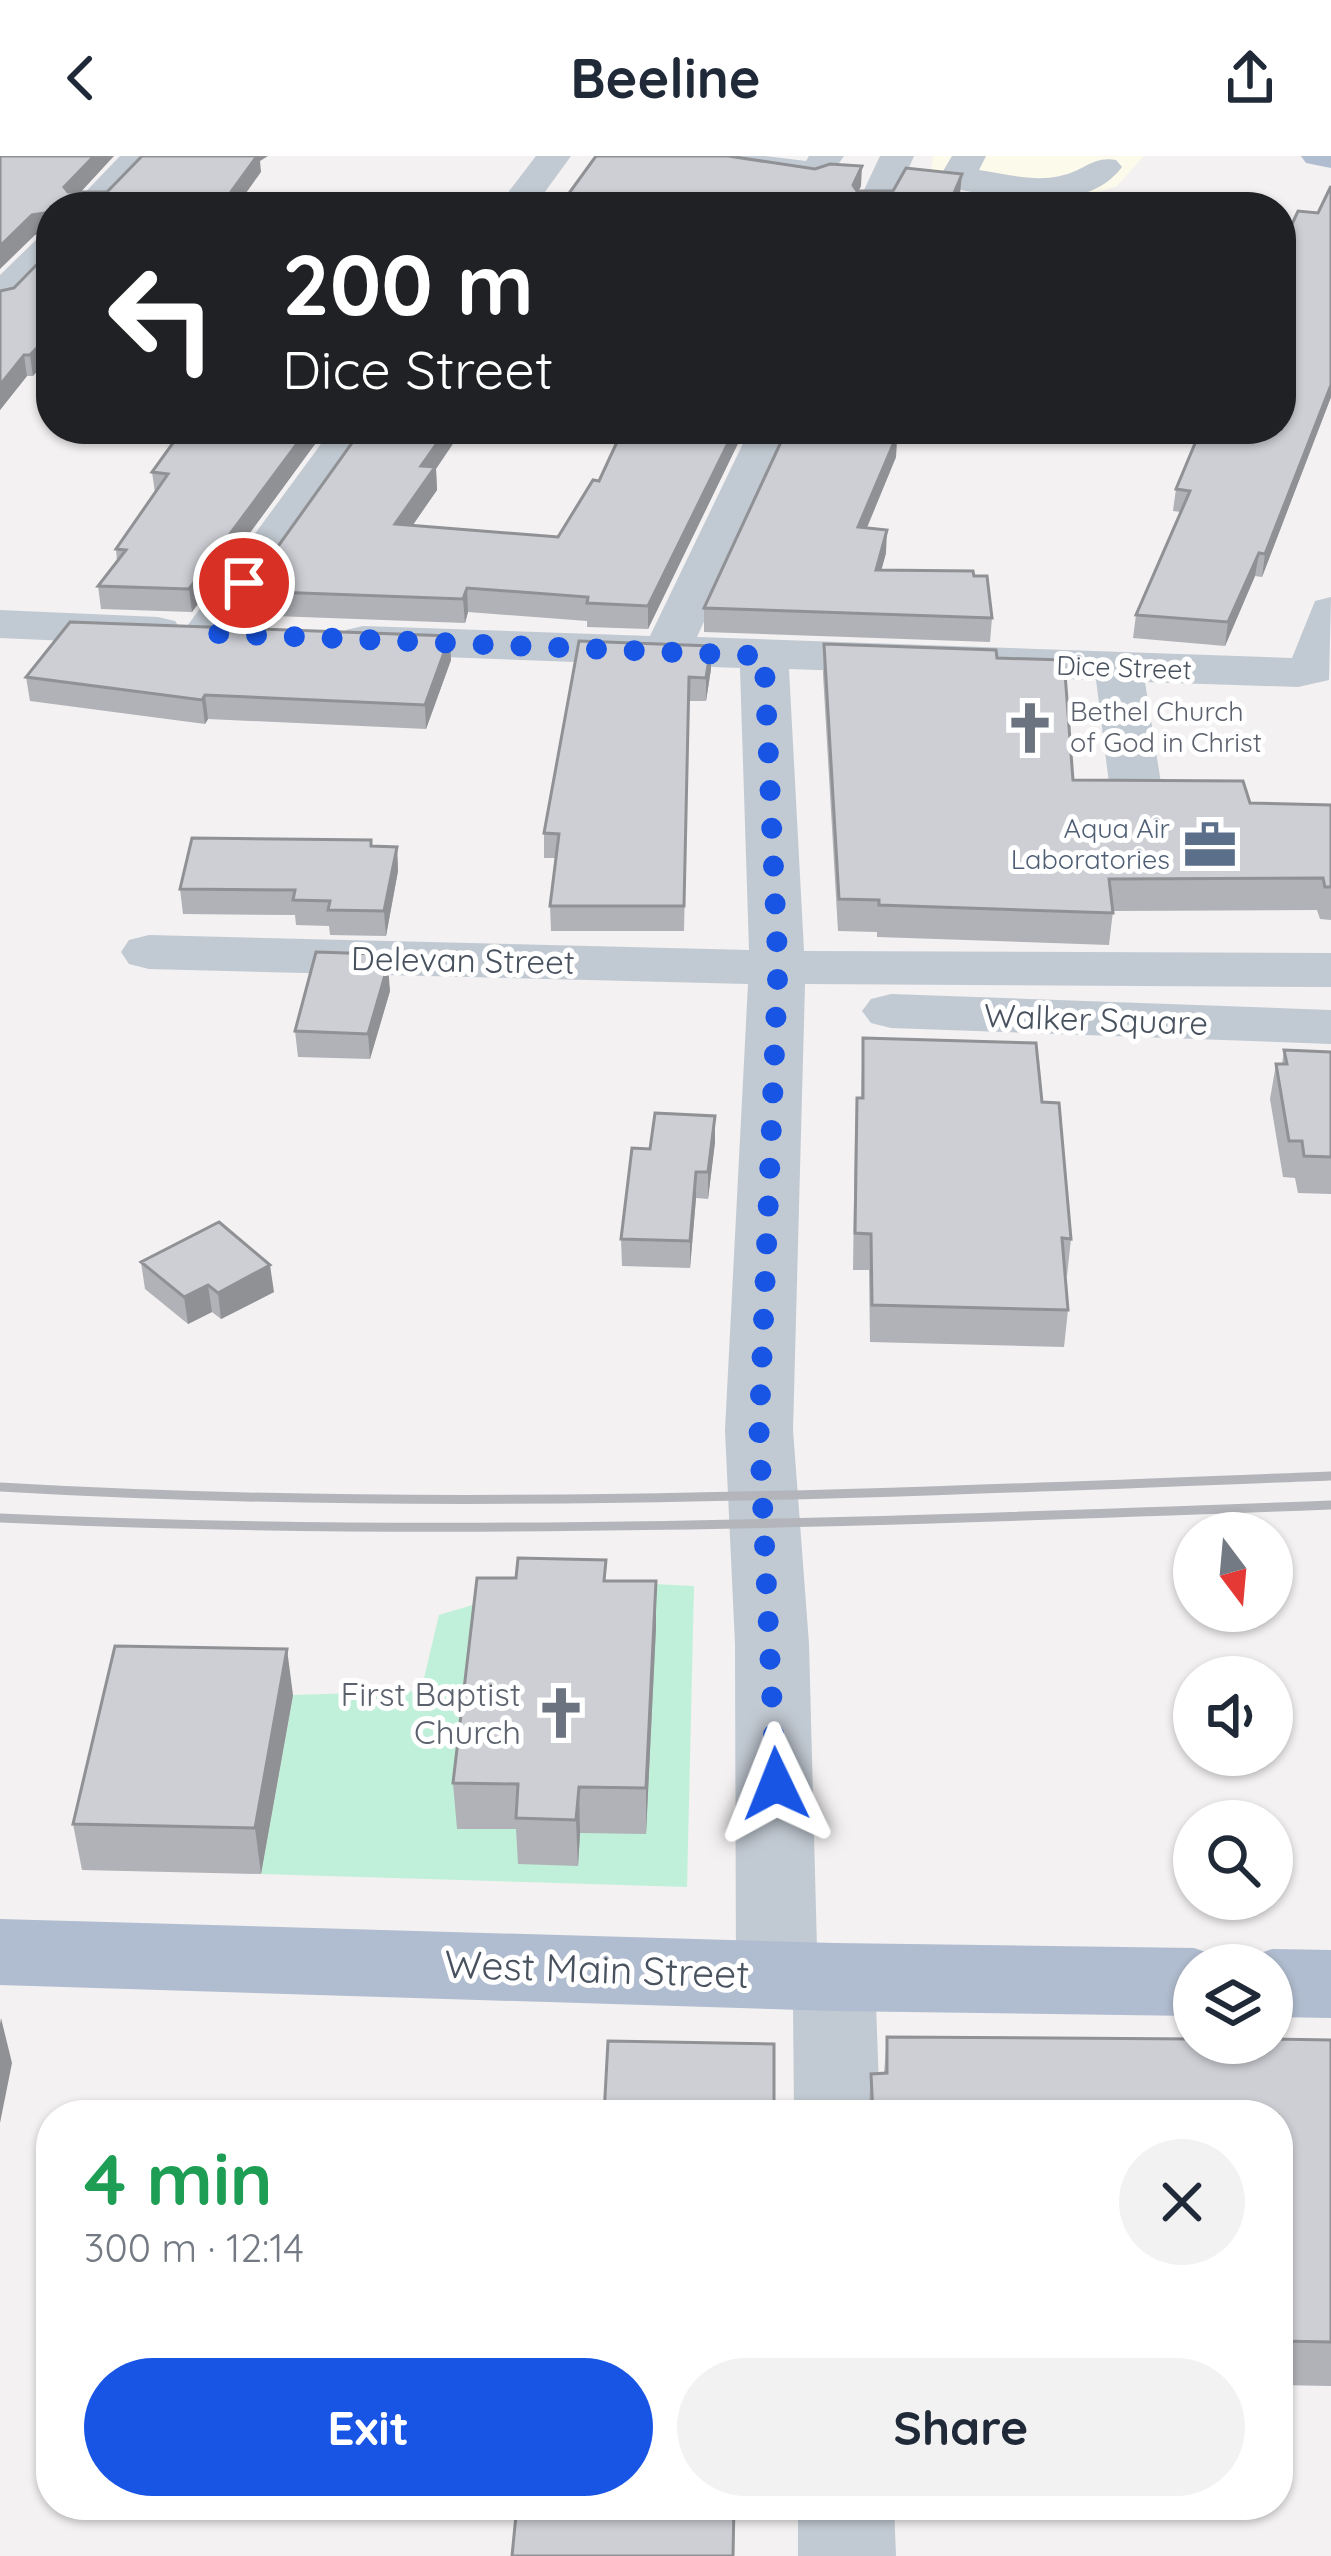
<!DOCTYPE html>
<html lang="en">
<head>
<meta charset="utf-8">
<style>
  :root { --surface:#fff; --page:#f2f2f3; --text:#1f2937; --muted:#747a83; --accent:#1855e5 }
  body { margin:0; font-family:Quicksand,sans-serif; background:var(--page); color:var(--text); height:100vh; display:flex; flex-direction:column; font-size:45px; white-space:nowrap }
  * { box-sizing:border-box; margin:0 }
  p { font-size:39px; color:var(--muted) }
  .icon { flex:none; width:66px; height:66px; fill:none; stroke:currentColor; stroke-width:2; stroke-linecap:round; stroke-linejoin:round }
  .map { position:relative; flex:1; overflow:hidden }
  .side { position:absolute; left:36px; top:1944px; width:1257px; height:420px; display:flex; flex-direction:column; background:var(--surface); border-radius:48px; box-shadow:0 3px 9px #0004 }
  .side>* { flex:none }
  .top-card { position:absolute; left:36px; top:36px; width:1260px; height:252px; border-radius:48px; box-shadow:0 3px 9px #0004; background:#202124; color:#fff; overflow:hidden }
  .needle { width:78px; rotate:164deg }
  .buttons { position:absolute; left:1173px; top:1356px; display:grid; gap:24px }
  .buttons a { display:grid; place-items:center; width:120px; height:120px; border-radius:50%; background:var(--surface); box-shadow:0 3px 9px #0004; font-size:60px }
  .pin { position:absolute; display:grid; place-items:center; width:102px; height:102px; color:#fff; margin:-51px; border:6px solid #fff; border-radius:50%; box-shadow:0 3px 12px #0007 }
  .me { position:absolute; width:132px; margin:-66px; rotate:358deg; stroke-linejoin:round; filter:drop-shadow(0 0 9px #0008) }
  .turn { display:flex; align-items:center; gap:42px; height:252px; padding:0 48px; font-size:54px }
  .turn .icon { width:156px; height:156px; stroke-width:2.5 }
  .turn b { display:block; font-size:84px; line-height:102px }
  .round { display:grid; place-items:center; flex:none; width:126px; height:126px; border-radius:63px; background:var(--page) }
  .headline { display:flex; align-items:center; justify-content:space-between; height:204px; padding:0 48px }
  h1 { font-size:72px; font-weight:700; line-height:90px; color:#1e9e55 }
  .primary-button { display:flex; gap:24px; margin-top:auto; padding:24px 48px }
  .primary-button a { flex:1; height:138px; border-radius:72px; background:var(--accent); color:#fff; font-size:48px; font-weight:700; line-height:138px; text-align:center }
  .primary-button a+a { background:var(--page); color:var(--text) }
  header { display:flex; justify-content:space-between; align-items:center; height:156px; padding:0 48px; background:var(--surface); font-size:54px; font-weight:700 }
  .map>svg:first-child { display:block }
  .commercial { fill:#fcfaeb }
  .green { fill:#c0f0d9 }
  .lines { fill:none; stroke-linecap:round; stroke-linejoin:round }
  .minor { fill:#c1c9d2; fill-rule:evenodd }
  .major { fill:#b0bccf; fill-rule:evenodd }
  .rail { stroke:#b3b5bb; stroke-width:9 }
  .wall { fill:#b0b2b7 }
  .shaded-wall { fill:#909195 }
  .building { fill:#cdcfd5; stroke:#909195; stroke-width:3 }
  .route { stroke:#1855e5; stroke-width:21; stroke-dasharray:0 37.8 }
  .labels { text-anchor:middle; stroke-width:10; stroke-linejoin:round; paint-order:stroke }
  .far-street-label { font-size:27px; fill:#48515e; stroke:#fff }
  .far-worship-label { font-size:27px; fill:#5b616d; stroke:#fff; text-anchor:start }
  .far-service-label { font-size:27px; fill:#4e5e75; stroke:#fff; text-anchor:end }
  .street-label { font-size:33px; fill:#48515e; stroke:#fff }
  .worship-label { font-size:33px; fill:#5b616d; stroke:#fff; text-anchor:end }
  .near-street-label { font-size:39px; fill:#48515e; stroke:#fff }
</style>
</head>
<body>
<header><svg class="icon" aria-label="back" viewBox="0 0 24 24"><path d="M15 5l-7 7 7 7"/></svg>Beeline<svg class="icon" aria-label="share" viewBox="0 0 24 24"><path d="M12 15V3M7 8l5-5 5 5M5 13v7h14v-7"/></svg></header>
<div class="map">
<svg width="1331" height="2400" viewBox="0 0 1331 2400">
  <rect width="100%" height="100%" fill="#f3f1f1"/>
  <path class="commercial" d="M 933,0 L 1144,0 L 1116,31 L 1076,42 L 928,31 Z"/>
  <path class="green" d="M 634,1427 L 694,1430 L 687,1731 L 261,1718 L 293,1539 L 421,1535 L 439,1459 L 516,1436 Z"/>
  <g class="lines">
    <path class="minor" d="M 120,0 L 157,0 L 109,51 L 71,51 Z
      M 536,0 L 571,0 L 534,51 L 497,51 Z
      M 667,0 L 765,0 L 806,5 L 809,0 L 844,0 L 827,24 L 815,28 L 684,10 L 672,7 Z
      M 880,0 L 914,0 L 892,51 L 856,51 Z
      M 952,0 L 986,0 L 979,14 C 1005,18 1034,26 1060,20 C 1083,16 1092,0 1116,4 L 1122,11 C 1085,61 996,42 944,30 L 939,22 Z
      M 51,79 L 51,111 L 14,149 L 0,153 L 0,119 L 38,82 Z
      M 332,273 L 374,273 L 223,487 L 206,491 L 189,487 L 182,477 Z
      M 750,273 L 792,273 L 697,481 L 1292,502 L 1315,445 L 1331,441 L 1329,524 L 1298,531 L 1145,526 L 1161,627 L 1153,638 L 1135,642 L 1117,638 L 1109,627 L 1096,524 L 789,513 L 804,795 L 1331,797 L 1331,831 L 805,828 L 793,1274 L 809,1488 L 817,1793 L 834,1787 L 863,1797 L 875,1821 L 880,1959 L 794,1959 L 793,1846 L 777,1851 L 748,1842 L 736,1818 L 735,1488 L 725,1274 L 748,828 L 149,813 L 129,808 L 121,796 L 129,784 L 149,779 L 749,794 L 740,512 L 363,498 L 346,494 L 339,484 L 346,474 L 363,470 L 650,480 Z
      M 0,454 L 158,461 L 175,465 L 182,475 L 175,485 L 158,489 L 0,482 Z
      M 891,838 L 1331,854 L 1331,888 L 891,872 L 871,867 L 862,855 L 871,843 Z
      M 798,2349 L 894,2349 L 896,2400 L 798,2400 Z"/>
    <path class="major" d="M 1301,0 L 1331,0 L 1331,12 L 1306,7 Z
      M 0,1763 L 834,1787 L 1194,1792 L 1223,1802 L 1227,1809 L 1194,1809 L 1194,1860 L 834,1855 L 0,1829 Z
      M 1272,1793 L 1331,1794 L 1331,1862 L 1272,1861 L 1272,1809 L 1240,1809 L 1243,1803 Z"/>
    <path class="rail" d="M 0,1331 C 444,1357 887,1337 1331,1320
      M 0,1362 C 444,1382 887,1366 1331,1349"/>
  </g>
  <path class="wall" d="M 1331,30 L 1331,241 L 1262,421 L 1255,420 L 1225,490 L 1133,482 L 1136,459 L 1181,356 L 1173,355 L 1176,333 L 1281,273 L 1318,57 Z
    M 51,94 L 33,220 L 27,220 L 0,254 L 0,135 L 14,132 Z
    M 183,273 L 326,273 L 192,456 L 101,453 L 98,430 L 117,405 L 116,393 L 155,337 L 152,316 Z
    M 623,273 L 745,273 L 648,473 L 587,471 L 587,465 L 468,456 L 465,467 L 248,459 L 246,435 L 436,313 L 437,334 L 412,370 L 558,381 L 599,325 Z
    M 883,273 L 882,278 L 897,279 L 896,301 L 867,372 L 886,397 L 881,414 L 974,420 L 992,462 L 990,486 L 704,476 L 704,452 Z
    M 450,480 L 451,504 L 426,573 L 208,563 L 205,568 L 30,545 L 26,521 Z
    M 579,485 L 711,513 L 706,545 L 689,545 L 684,775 L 551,775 L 550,750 L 556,702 L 544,702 L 544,677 Z
    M 824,488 L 997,502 L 1073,624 L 1250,647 L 1331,649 L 1331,764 L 1320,763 L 1317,754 L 1113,755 L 1109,789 L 877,781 L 877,776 L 838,775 L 823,518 Z
    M 371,690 L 397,691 L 398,715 L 386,780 L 330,779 L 329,770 L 296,769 L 295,759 L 183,758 L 180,733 Z
    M 376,803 L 383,803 L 390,835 L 370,903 L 298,901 L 295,875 Z
    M 863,882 L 1042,946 L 1071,1083 L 1067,1120 L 1065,1119 L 1068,1154 L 1064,1191 L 870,1186 L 869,1114 L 853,1114 L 855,978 L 857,942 L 861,942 Z
    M 1284,894 L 1331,896 L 1331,1038 L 1298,1037 L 1295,1022 L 1283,1021 L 1270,943 L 1276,908 L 1282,908 Z
    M 715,986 L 708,1043 L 696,1042 L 690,1112 L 622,1110 L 621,1083 L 650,993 Z
    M 141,1106 L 274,1136 L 221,1163 L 212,1156 L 188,1168 L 145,1133 Z
    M 606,1425 L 656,1425 L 656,1471 L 646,1678 L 580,1677 L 578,1710 L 518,1708 L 516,1673 L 457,1673 L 453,1627 Z
    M 293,1539 L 261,1718 L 82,1714 L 73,1668 Z
    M 887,1881 L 1331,1884 L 1331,2230 L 1278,2229 L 1278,1959 L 868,1959 L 871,1918 L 884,1917 Z"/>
  <path class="shaded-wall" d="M 94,0 L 114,0 L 67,51 L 64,31 Z
    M 243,0 L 268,0 L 260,5 L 261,16 L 236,51 L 223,51 L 223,47 Z
    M 862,10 L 861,30 L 852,49 L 853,29 Z
    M 962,18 L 960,38 L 955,51 L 948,51 Z
    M 51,56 L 51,76 L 35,79 L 0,113 L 0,90 L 32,59 Z
    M 51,177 L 51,201 L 33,220 L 30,199 Z
    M 24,199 L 27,220 L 0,254 L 0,229 Z
    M 1331,229 L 1331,241 L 1262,421 L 1265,398 Z
    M 308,273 L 326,273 L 192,456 L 189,433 Z
    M 447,273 L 463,273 L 436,313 L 437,334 L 397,392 L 395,368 L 421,310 Z
    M 735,273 L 745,273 L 648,473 L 648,450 Z
    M 897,279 L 896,301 L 857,395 L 858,371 Z
    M 887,374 L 886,397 L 875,438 L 876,414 Z
    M 1259,397 L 1255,420 L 1225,490 L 1228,466 Z
    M 467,432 L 468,456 L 465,467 L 463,443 Z
    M 450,480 L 451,504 L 426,573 L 425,549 Z
    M 711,490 L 711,513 L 706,545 L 706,522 Z
    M 205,539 L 208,563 L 205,568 L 202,544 Z
    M 397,691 L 398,715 L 386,780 L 384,755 Z
    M 383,803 L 384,824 L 388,809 L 390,835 L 370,903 L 368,878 Z
    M 715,960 L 715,986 L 708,1043 L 708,1016 Z
    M 696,1016 L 696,1042 L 690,1112 L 690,1085 Z
    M 270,1109 L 274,1136 L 221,1163 L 218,1137 Z
    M 208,1129 L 212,1156 L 188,1168 L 184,1141 Z
    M 656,1425 L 656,1471 L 646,1678 L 646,1632 Z
    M 287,1493 L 293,1539 L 261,1718 L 255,1672 Z
    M 579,1631 L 580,1677 L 578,1710 L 576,1664 Z
    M 1,1862 L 12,1907 L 0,1967 L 0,1868 Z"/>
  <path class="building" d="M 0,0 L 94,0 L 64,31 L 68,36 L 107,36 L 142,0 L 257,0 L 223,47 L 214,46 L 209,51 L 51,51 L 51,56 L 32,59 L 0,90 Z
    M 596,0 L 728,0 L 815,13 L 830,8 L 862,10 L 853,29 L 857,35 L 893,35 L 906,12 L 962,18 L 948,51 L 559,51 Z
    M 1331,30 L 1331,229 L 1265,398 L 1259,397 L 1228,466 L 1136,459 L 1190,335 L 1176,333 L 1201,273 L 1281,273 L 1281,92 L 1298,55 L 1318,57 Z
    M 51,94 L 51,177 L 30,199 L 24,199 L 0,229 L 0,135 L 14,132 Z
    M 183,273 L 308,273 L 189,433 L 98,430 L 126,394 L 116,393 L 168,318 L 152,316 Z
    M 362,273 L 447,273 L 421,310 L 435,311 L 395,368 L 558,381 L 593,324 L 599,325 L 623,273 L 735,273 L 648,450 L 587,447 L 588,441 L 467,432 L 463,443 L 246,435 Z
    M 787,273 L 876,273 L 875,277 L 897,279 L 858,371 L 887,374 L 876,414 L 973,415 L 974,420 L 987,420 L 992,462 L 704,452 Z
    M 70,466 L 450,480 L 425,549 L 205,539 L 202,544 L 26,521 Z
    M 579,485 L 711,490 L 706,522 L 689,521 L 684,750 L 550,750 L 559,678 L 544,677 Z
    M 824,488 L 996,494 L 997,502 L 1064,504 L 1073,624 L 1243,625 L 1250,647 L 1331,649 L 1331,731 L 1325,731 L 1323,722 L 1109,723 L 1113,757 L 879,749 L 879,744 L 839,743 Z
    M 192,682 L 371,684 L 371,690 L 397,691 L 384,755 L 328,754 L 330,745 L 293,744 L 295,734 L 180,733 Z
    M 316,796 L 376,798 L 375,803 L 383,803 L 381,809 L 388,809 L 368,878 L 295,875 Z
    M 863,882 L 1036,887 L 1042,946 L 1059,947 L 1071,1083 L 1062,1082 L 1068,1154 L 872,1149 L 871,1078 L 855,1077 L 857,942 L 863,942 Z
    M 1284,894 L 1331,896 L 1331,1001 L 1304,1000 L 1302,985 L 1289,985 L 1276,908 L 1287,908 Z
    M 655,957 L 715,960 L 708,1016 L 696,1016 L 690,1085 L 621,1083 L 632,992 L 650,993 Z
    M 219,1066 L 270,1109 L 218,1137 L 208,1129 L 184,1141 L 141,1106 Z
    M 518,1402 L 606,1404 L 604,1425 L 656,1425 L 646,1632 L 579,1631 L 576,1664 L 516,1662 L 518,1628 L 453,1627 L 477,1422 L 516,1422 Z
    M 115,1490 L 287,1493 L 255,1672 L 73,1668 Z
    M 887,1881 L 1194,1883 L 1194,1887 L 1272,1887 L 1272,1883 L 1331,1884 L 1331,2186 L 1278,2185 L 1278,1959 L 873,1959 L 871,1918 L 887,1917 Z
    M 608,1885 L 774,1888 L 774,1959 L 604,1959 Z
    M 517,2349 L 734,2349 L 733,2400 L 512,2400 Z"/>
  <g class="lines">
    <path class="route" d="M 244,427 L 206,477 L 764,500 L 778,811 L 759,1274 L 776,1628"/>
  </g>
  <defs>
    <g id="church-bare" transform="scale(4.14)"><path d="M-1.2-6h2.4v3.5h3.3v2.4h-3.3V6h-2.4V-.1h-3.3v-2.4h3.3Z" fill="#6b7280" stroke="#fff" stroke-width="2.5" paint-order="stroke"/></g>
    <g id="office-bare" transform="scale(4.14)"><path d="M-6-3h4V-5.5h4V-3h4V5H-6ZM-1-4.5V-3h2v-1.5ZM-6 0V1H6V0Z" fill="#5c6f8a" stroke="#fff" stroke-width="2.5" paint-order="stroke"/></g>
  </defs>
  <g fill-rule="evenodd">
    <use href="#church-bare" x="1030" y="572"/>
    <use href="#office-bare" x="1210" y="689"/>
    <use href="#church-bare" x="561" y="1557"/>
  </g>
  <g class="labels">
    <g class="far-street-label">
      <text transform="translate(1124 512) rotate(2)" y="9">Dice Street</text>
    </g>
    <g class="far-worship-label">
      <text x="1070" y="565">Bethel Church<tspan x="1070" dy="31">of God in Christ</tspan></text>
    </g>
    <g class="far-service-label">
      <text x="1170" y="682">Aqua Air<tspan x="1170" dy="31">Laboratories</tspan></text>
    </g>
    <g class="street-label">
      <text transform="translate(463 804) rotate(1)" y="12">Delevan Street</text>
      <text transform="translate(1096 863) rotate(2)" y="12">Walker Square</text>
    </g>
    <g class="worship-label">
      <text x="521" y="1550">First Baptist<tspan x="521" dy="38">Church</tspan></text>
    </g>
    <g class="near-street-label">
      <text transform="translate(597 1813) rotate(2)" y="14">West Main Street</text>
    </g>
  </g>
</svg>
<div class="buttons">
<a><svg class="needle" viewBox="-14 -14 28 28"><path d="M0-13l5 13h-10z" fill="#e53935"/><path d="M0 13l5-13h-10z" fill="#747a83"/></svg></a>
<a><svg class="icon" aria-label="sound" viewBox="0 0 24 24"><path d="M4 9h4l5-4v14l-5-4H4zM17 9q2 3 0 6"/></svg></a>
<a><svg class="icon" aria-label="search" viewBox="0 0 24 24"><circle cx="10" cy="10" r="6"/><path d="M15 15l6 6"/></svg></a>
<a><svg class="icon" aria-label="layers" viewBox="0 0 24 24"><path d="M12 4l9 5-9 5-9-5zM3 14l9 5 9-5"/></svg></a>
</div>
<div class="pin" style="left:244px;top:427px;background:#d93025"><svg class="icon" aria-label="arrive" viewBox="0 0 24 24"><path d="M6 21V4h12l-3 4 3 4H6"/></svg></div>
<svg class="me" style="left:776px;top:1628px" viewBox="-20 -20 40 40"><path d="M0-17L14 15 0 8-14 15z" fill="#1855e5" stroke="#fff" stroke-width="4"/></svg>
<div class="top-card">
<div class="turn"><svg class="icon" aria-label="left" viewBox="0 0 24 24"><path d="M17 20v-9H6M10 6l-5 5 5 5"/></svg><div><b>200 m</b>Dice Street</div></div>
</div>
<section class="side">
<div class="headline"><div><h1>4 min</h1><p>300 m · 12:14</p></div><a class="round"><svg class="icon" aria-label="close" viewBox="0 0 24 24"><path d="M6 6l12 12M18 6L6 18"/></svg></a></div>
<div class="primary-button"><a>Exit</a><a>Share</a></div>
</section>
</div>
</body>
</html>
